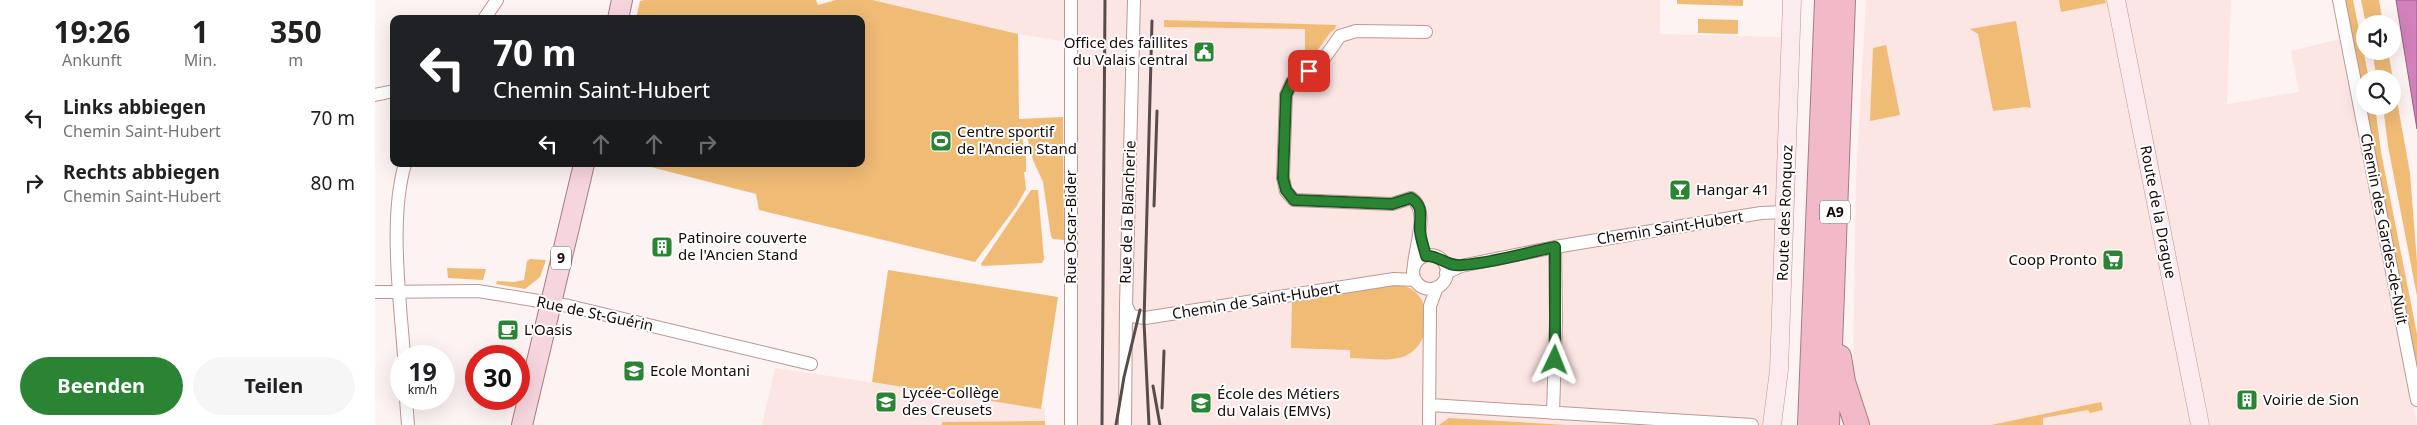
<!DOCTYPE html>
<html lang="de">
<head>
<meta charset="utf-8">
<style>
  :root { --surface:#fff; --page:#f6f6f6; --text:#202124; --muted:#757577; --accent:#2b8434 }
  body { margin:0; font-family:"Noto Sans",sans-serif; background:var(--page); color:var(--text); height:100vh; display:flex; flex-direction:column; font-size:19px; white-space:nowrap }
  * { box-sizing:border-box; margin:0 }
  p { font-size:16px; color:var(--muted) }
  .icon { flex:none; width:28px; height:28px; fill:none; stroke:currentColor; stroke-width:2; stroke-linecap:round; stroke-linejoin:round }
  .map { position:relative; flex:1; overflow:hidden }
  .details { display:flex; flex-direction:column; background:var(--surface); width:375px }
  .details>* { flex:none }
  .top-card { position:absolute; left:15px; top:15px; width:475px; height:152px; border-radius:10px; box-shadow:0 5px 20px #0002; background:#202124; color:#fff; overflow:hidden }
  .fabs { position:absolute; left:1981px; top:15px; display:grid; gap:10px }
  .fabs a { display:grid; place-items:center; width:45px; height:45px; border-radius:50%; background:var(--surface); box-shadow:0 5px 20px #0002; font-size:25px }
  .speed { position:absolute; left:15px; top:345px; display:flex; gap:10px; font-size:25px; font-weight:700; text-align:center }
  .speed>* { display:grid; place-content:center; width:65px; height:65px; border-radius:50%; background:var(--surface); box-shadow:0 5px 20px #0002; line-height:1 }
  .speed small { font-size:12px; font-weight:400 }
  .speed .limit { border:8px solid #d22; background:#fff; color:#111 }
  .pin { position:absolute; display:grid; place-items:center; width:42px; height:42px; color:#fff; margin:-21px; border-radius:10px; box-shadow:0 2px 8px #0006 }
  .me { position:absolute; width:55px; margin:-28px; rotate:2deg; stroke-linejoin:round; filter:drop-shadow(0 0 4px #0008) }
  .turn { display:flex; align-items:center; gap:18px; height:105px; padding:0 20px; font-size:22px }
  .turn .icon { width:65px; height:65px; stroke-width:2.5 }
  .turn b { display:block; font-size:35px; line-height:42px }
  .lanes { display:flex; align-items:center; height:48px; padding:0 20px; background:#0003; justify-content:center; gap:25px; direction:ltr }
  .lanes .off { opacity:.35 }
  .eta { display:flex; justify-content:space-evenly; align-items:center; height:85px; text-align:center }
  .eta b { font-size:30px; font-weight:700; line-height:35px }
  .action { display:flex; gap:10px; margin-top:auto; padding:10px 20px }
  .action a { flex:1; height:58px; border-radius:30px; background:var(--accent); color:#fff; font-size:20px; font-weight:700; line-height:58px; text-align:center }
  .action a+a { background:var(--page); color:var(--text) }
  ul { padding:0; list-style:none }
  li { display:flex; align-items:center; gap:15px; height:65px; padding:0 20px }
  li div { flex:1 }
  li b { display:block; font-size:19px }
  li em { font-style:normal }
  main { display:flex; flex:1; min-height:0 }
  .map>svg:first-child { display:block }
  .built { fill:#fbe6e4 }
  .green { fill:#efbb75 }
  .water { fill:#d381bc; stroke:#9b5d86 }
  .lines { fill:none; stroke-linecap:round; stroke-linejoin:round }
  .street-casing { stroke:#be9793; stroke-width:14 }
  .secondary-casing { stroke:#be9793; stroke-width:19 }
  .primary-casing { stroke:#a57c85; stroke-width:22 }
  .highway-casing { stroke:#a57c85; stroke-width:26 }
  .street { stroke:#fff; stroke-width:12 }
  .secondary { stroke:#fbeaee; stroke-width:18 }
  .primary { stroke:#f7d5de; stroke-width:20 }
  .highway { stroke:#f2b9c8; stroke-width:24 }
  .rail { stroke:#584c4b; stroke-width:3 }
  .route-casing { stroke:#1c5622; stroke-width:12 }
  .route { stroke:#2b8434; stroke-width:9 }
  .labels { text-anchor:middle; stroke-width:4; stroke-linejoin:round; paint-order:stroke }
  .shield { fill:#fff; stroke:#5d5453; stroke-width:1 }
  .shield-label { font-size:14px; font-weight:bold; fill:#170a09 }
  .poi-label { font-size:15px; fill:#170a09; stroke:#fff; text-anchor:start }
  .street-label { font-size:15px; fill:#170a09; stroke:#fff }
</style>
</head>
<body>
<main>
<section class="details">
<div class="eta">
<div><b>19:26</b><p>Ankunft</p></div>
<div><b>1</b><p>Min.</p></div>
<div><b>350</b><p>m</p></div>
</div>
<ul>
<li><svg class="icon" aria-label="left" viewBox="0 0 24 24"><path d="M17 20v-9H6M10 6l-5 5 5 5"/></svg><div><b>Links abbiegen</b><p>Chemin Saint-Hubert</p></div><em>70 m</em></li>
<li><svg class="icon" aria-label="right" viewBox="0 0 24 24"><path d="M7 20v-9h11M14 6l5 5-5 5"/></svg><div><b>Rechts abbiegen</b><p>Chemin Saint-Hubert</p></div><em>80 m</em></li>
</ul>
<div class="action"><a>Beenden</a><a>Teilen</a></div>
</section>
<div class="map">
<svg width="2042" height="425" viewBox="0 0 2042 425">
  <rect width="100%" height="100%" fill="#fcf3f2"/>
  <path class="built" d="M 497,0 L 1285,0 L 1285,34 L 1406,37 L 1402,325 L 1391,425 L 696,425 L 691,42 L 643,34 Z
    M 1491,0 L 1856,0 L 1852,104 L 1924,92 L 1916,51 L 1965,39 L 2011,254 L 2042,425 L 1477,425 L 1481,177 Z
    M 400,368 L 670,408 L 670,425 L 387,425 Z"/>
  <path class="green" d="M 270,0 L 441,0 L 443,5 L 461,0 L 497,0 L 643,34 L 644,119 L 688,117 L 689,240 L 678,239 L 676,236 L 668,182 L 658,160 L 653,140 L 645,125 L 651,158 L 651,172 L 649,172 L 651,189 L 641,207 L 600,262 L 384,210 L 381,194 L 264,164 L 486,164 L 486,19 L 261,19 L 265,1 Z
    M 1302,0 L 1368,0 L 1368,6 L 1302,4 Z
    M 1684,0 L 1730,0 L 1731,3 L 1686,12 Z
    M 1966,0 L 1978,0 L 1994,79 L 1990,79 L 1990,106 L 2000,106 L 2006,152 L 2042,334 L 2042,390 Z
    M 1986,0 L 2004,0 L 2008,24 L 1991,24 Z
    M 1323,19 L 1363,20 L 1363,34 L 1323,33 Z
    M 789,20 L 961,25 L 960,29 L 955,33 L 937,58 L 930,58 L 930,29 L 789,27 Z
    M 1641,21 L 1656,108 L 1651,107 L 1618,111 L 1603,34 L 1595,29 Z
    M 1511,45 L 1525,115 L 1495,121 L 1498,48 Z
    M 1997,51 L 2013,51 L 2035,173 L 2042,262 L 2042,296 L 2013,146 L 2008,106 L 2018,106 L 2018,79 L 2002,79 Z
    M 656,190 L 663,190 L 669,259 L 667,263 L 607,266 L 606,264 Z
    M 155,259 L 171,260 L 165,277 L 150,289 L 121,284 L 122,281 L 139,282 L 149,280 L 152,261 Z
    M 72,268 L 111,269 L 108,280 L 73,278 Z
    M 513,270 L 683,297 L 666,409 L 497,382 Z
    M 1021,285 C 1058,285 1061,341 1032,355 C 1016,363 993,358 975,358 L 975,350 L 916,348 L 917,300 Z
    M 1726,402 L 1728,410 L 1715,413 L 1713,410 L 1668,418 L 1668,425 L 1616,425 Z
    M 1074,418 L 1192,425 L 1064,425 Z
    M 670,421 L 670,425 L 567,425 L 567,422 Z"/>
  <path class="water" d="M 2021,0 L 2042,0 L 2042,129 Z"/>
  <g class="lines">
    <g class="street-casing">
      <path id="street" d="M 696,0 L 696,425
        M 1964,0 L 2042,400
        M 109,19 L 122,0
        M 0,95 L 19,91
        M1038 272a17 17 0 1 1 34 0a17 17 0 1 1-34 0Z
        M 1039,265 C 1040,246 1055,210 1036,198 L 1017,204 L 919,200 L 911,191 L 908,178 L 911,95 L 917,82 L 948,60 L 965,36 L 981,31 L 1051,32
        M 1071,273 L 1086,266 L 1180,247 L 1386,213 L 1410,212
        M 0,292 L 103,291 L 194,306 L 436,364
        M 751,305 L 756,316 L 770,318 L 1019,279 L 1040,280
        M 29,356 C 25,299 14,218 30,164
        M 31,399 L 33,425
        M 1055,405 L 1377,425
        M 1178,413 L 1181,320 L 1180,247
        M 750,425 L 751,305 L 759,0
        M 1054,425 L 1055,306 L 1062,287"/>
    </g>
    <g class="secondary-casing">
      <path id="secondary" d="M 1741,0 L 1825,425
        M 1397,425 L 1404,370 L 1417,0"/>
    </g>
    <g class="primary-casing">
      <path id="primary" d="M 243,19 L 247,0
        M 147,425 L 209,164"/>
    </g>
    <g class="highway-casing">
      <path id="highway" d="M 1464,357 L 1468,382 L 1482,425
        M 1435,425 L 1452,0
        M 1452,425 L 1468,0"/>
    </g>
    <use href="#street" class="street"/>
    <use href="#secondary" class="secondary"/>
    <use href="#primary" class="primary"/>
    <use href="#highway" class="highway"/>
    <path class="rail" d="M 779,206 L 782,111
      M 778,386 L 785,425
      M 787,408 L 789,351
      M 727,425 L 730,0
      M 741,425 L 749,377 L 765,310
      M 774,425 L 769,322 L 777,21"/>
  </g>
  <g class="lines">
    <g class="route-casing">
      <path id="route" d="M 934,71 L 917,82 L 911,95 L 908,178 L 911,190 L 919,200 L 1017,204 L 1036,198 C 1050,207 1044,218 1045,231 C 1046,240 1049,248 1051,256 C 1065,255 1071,267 1087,265 C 1118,263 1150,253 1180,247 L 1180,360"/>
    </g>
    <use href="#route" class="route"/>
  </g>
  <defs>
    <g id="civic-square" transform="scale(1.125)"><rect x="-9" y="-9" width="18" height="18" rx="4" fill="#2b8434" stroke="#fff"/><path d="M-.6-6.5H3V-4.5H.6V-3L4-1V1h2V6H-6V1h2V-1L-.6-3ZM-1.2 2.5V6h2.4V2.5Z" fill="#fff"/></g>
    <g id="stadium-square" transform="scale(1.125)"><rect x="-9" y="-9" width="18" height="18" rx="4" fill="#2b8434" stroke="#fff"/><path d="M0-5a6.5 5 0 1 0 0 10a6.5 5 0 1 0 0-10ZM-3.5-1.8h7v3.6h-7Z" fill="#fff"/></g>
    <g id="bar-square" transform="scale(1.125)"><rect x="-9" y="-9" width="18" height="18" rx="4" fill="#2b8434" stroke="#fff"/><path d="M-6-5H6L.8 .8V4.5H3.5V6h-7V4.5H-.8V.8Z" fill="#fff"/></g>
    <g id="building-square" transform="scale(1.125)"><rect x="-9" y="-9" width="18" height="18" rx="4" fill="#2b8434" stroke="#fff"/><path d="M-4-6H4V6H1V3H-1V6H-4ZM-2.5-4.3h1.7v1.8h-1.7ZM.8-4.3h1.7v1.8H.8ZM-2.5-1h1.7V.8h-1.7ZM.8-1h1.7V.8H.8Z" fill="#fff"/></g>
    <g id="supermarket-square" transform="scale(1.125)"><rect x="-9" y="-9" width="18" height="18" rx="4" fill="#2b8434" stroke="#fff"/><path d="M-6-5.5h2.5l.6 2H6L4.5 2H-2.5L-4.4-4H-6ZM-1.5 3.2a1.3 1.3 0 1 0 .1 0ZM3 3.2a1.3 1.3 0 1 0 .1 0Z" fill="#fff"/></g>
    <g id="cafe-square" transform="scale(1.125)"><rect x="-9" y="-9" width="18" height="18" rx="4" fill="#2b8434" stroke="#fff"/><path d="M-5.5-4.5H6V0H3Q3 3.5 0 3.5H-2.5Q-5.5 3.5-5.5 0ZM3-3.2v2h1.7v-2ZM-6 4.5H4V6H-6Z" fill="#fff"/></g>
    <g id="school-square" transform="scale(1.125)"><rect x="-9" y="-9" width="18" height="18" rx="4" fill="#2b8434" stroke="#fff"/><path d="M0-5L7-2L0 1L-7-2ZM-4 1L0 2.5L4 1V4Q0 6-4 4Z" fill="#fff"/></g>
    <g id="university-square" transform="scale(1.125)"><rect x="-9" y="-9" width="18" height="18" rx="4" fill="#2b8434" stroke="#fff"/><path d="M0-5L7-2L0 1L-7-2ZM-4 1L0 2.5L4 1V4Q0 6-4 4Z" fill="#fff"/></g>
  </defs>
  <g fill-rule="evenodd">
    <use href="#civic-square" x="829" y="52"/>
    <use href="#stadium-square" x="566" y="141"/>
    <use href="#bar-square" x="1305" y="190"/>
    <use href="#building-square" x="287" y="247"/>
    <use href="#supermarket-square" x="1738" y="260"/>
    <use href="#cafe-square" x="133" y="330"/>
    <use href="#school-square" x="259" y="371"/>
    <use href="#building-square" x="1872" y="400"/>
    <use href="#university-square" x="511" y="402"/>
    <use href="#school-square" x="826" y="403"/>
  </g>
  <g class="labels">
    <g class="shield">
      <rect x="1445" y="200.5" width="30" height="23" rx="4"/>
      <rect x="176" y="246.5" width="20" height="23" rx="4"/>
    </g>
    <g class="shield-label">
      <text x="1460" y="217">A9</text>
      <text x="186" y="263">9</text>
    </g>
    <g class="poi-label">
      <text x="813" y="48" text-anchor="end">Office des faillites<tspan x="813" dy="17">du Valais central</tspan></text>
      <text x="582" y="137">Centre sportif<tspan x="582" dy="17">de l'Ancien Stand</tspan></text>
      <text x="1321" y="195">Hangar 41</text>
      <text x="303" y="243">Patinoire couverte<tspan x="303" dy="17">de l'Ancien Stand</tspan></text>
      <text x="1722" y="265" text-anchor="end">Coop Pronto</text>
      <text x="149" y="335">L'Oasis</text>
      <text x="275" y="376">Ecole Montani</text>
      <text x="527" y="398">Lycée-Collège<tspan x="527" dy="17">des Creusets</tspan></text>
      <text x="842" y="399">École des Métiers<tspan x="842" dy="17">du Valais (EMVs)</tspan></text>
      <text x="1888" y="405">Voirie de Sion</text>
    </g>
    <g class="street-label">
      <text transform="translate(753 212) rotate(-88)" y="5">Rue de la Blancherie</text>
      <text transform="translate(1783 212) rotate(79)" y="5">Route de la Drague</text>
      <text transform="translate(1410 213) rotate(-88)" y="5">Route des Ronquoz</text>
      <text transform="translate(696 227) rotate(-90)" y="5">Rue Oscar-Bider</text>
      <text transform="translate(1295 228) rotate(-9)" y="5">Chemin Saint-Hubert</text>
      <text transform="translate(2009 229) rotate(79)" y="5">Chemin des Gardes-de-Nuit</text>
      <text transform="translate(881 301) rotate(-9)" y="5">Chemin de Saint-Hubert</text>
      <text transform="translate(220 314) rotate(12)" y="5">Rue de St-Guérin</text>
    </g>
  </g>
</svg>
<div class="fabs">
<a><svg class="icon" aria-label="sound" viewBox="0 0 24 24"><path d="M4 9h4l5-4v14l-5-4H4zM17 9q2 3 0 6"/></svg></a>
<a><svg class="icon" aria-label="search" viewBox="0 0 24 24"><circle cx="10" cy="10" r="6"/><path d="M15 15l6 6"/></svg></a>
</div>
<div class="speed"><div>19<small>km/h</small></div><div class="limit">30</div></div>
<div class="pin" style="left:934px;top:71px;background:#d93025"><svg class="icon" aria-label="arrive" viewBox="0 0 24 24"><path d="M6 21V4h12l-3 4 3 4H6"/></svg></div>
<svg class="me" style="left:1180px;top:360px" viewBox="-20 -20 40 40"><path d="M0-17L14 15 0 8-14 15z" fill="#2b8434" stroke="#fff" stroke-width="4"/></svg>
<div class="top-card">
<div class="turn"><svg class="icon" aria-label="left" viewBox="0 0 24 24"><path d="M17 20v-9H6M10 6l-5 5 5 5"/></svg><div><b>70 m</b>Chemin Saint-Hubert</div></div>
<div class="lanes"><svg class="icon" aria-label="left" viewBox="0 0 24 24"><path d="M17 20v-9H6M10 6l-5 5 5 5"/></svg><svg class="icon off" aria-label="ahead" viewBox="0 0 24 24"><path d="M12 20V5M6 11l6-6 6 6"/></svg><svg class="icon off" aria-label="ahead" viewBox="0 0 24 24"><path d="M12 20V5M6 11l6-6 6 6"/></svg><svg class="icon off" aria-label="right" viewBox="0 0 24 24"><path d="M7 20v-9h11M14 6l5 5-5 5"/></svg></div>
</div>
</div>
</main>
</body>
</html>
